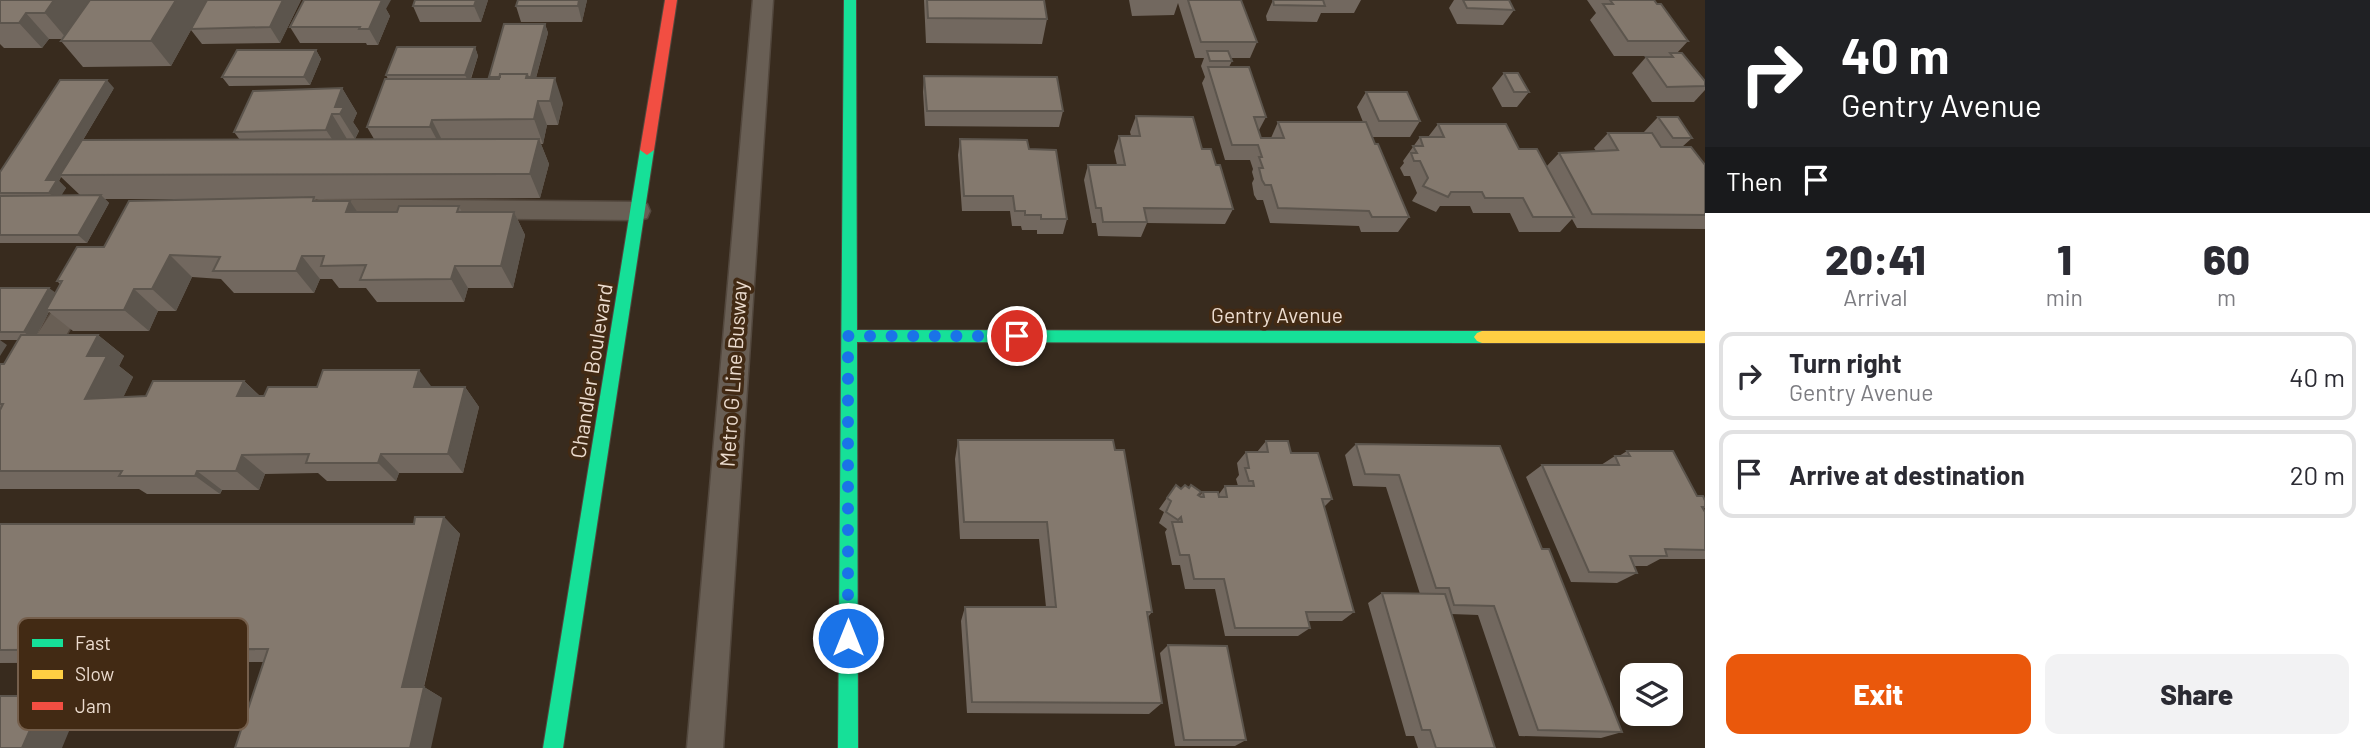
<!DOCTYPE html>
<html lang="en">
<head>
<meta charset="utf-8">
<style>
  :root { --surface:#fff; --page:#f2f2f3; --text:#2b2b33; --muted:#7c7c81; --line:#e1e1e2; --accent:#ea580c }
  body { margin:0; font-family:Barlow,sans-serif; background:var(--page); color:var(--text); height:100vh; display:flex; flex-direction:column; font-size:26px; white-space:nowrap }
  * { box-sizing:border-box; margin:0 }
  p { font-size:23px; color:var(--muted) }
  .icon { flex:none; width:38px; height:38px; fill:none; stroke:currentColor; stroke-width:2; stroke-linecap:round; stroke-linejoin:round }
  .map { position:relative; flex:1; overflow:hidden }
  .details { display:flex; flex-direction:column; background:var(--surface); width:665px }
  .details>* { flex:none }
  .banner { background:#202124; color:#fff; overflow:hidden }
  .controls { position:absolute; left:1620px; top:663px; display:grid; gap:14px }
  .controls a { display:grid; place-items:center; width:63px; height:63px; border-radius:14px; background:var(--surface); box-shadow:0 4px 10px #0003; font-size:35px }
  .pin { position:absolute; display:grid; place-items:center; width:60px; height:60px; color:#fff; margin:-30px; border:4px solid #fff; border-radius:50%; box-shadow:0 2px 7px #0007 }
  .me { position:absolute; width:77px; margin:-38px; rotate:0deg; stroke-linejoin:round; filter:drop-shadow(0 0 5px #0008) }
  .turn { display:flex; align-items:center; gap:24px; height:147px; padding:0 21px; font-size:32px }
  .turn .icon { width:91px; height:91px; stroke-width:2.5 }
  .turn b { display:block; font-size:49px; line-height:60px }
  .then { display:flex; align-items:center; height:66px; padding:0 21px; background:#0003; gap:14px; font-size:26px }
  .eta { display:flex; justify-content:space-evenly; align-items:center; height:119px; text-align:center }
  .eta b { font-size:42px; font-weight:800; line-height:49px }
  .cta { display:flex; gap:14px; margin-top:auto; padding:14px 21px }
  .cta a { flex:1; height:80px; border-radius:14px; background:var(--accent); color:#fff; font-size:28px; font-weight:800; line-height:80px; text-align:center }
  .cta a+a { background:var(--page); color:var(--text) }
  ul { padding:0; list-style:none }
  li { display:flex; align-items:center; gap:21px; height:88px; margin:0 14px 10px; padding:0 7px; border:4px solid var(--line); border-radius:14px }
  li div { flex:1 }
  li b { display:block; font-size:26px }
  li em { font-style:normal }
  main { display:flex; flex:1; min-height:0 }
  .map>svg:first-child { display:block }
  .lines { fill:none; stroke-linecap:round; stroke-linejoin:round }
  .lane-casing { stroke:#53483e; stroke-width:3 }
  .fast-casing { stroke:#53483e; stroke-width:2 }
  .slow-casing { stroke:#53483e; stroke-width:2 }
  .jam-casing { stroke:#53483e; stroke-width:2 }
  .lane { fill:#695f55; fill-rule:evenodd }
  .fast { fill:#16e098; fill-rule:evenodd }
  .slow { fill:#ffcf43; fill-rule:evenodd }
  .jam { fill:#f24e42; fill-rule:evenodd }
  .wall { fill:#72685f; fill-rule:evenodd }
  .shaded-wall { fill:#5c554d }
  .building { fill:#84796e; stroke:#5c554d; stroke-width:2 }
  .route { stroke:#1a73e8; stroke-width:12; stroke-dasharray:0 21.6 }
  .labels { text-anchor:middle; stroke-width:7; stroke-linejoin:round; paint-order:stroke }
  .street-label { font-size:21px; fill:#ecdccf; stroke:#422a14 }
  .key { fill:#422a14; stroke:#755f4c; stroke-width:2 }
  .key-label { font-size:19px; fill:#ecdccf }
</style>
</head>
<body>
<main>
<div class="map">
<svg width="1705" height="748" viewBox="0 0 1705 748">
  <rect width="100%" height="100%" fill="#382b1e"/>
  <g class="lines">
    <g class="lane-casing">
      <path id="lane" d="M 753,0 L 773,0 L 723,748 L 687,748 Z
        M 319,199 L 638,202 L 647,204 L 650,211 L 647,218 L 638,220 L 319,217 L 310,215 L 307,208 L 310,201 Z
        M 79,280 L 88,284 L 92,291 L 58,349 L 10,407 L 0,410 L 0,378 L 38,333 L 70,284 Z"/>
    </g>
    <g class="fast-casing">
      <path id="fast" d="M 844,0 L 856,0 L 857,330 L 1482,331 L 1487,333 L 1490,337 L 1487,341 L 1482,343 L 857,342 L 858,748 L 838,748 Z
        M 647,145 L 654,150 L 563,748 L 543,748 L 640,150 Z"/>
    </g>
    <g class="slow-casing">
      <path id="slow" d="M 1482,331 L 1705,331 L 1705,343 L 1482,343 L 1477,341 L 1474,337 L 1477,333 Z"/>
    </g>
    <g class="jam-casing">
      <path id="jam" d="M 665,0 L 677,0 L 654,150 L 647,155 L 640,150 Z"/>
    </g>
    <use href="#lane" class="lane"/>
    <use href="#fast" class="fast"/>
    <use href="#slow" class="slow"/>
    <use href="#jam" class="jam"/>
  </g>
  <path class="wall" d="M 0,0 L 301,0 L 280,43 L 202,44 L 191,30 L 171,66 L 83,67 L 61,41 L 63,39 L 49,39 L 42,48 L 4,48 L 0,44 Z
    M 415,0 L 488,0 L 481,22 L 420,22 L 413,6 Z
    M 518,0 L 587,0 L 582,22 L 521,22 L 516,6 Z
    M 924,0 L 1044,0 L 1047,19 L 1042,44 L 926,43 Z
    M 1129,0 L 1241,0 L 1257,42 L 1250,58 L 1231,58 L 1232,61 L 1229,67 L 1266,117 L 1258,132 L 1261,138 L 1271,138 L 1278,122 L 1363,122 L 1357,107 L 1366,92 L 1420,121 L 1410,137 L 1372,137 L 1409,217 L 1398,232 L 1361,232 L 1359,226 L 1270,223 L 1263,200 L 1257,200 L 1254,195 L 1252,183 L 1254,179 L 1252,172 L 1253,169 L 1250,160 L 1225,160 L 1202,83 L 1205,77 L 1201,66 L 1204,58 L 1195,58 L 1178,3 L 1174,15 L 1132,16 Z
    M 1273,0 L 1361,0 L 1354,13 L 1321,13 L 1317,22 L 1267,21 L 1266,16 Z
    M 1454,0 L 1509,0 L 1514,10 L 1503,25 L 1457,24 L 1449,8 Z
    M 1587,0 L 1654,0 L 1688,41 L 1677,53 L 1705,81 L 1705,90 L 1694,102 L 1652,102 L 1632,73 L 1646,57 L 1667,56 L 1614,56 L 1590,20 L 1596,13 Z
    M 386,9 L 390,16 L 378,45 L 367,45 L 366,43 L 300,43 L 290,27 Z
    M 545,24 L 548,33 L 536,78 L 563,103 L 558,125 L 547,125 L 543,144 L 541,144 L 549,164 L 540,198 L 315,199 L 317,201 L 357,212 L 397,212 L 459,206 L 462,212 L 514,212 L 525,235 L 513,288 L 468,288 L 464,302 L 377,302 L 366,288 L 339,288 L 332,279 L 320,279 L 314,293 L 234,293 L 221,279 L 192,277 L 176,311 L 158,311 L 149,331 L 73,331 L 49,312 L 37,335 L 98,335 L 124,356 L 119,366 L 133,377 L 123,397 L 146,396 L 244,381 L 260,396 L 431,387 L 465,387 L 479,407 L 463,473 L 399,473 L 396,481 L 327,481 L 318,473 L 265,474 L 259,490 L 222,490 L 220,494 L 147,494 L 139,489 L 0,489 L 0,364 L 4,364 L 19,340 L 0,340 L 0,288 L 56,293 L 60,284 L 57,281 L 104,247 L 237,199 L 105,199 L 109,203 L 87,243 L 0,243 L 0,172 L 114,88 L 83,140 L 240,140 L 234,132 L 342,88 L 357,113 L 353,122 L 359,131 L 355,139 L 374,139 L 367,127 L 388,79 L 386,75 L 475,47 L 478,56 L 471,79 L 490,79 L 489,77 ZM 61,177 L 80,195 L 61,195 L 66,188 L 59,181 Z
    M 316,50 L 321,59 L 310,85 L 229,86 L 222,77 Z
    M 1504,73 L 1529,92 L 1517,107 L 1502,107 L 1492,88 Z
    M 924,76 L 1063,111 L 1059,127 L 925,126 L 923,92 Z
    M 1136,116 L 1202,149 L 1216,165 L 1233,209 L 1225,224 L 1147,223 L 1141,237 L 1098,236 L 1096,223 L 1092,223 L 1084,180 L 1088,165 L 1117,165 L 1114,151 L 1119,136 L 1131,136 L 1130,132 Z
    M 1658,117 L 1692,138 L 1682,147 L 1705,165 L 1705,229 L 1577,228 L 1572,219 L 1560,232 L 1519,232 L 1510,213 L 1473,213 L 1470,206 L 1440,206 L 1436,212 L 1412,201 L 1417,193 L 1410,176 L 1404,176 L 1400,168 L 1404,163 L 1403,161 L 1420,137 L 1428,137 L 1438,124 L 1519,149 L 1546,167 L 1559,153 L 1596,151 L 1594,148 L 1608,133 L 1643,133 Z
    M 960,139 L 1029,149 L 1067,219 L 1063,234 L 1037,234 L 1037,230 L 1022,230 L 1021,226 L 1012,226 L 1010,211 L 962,211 L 958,155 Z
    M 958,440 L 1115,450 L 1152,612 L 1148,617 L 1162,703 L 1149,714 L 967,713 L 961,621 L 965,607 L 1046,607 L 1039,539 L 960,539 L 955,459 Z
    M 1266,441 L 1291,453 L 1332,499 L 1324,507 L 1354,612 L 1342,621 L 1308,621 L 1310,628 L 1298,636 L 1225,636 L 1215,589 L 1185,589 L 1180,565 L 1172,565 L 1165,532 L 1167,529 L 1159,523 L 1164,512 L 1159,509 L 1176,485 L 1181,489 L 1199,496 L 1203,492 L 1219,494 L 1225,486 L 1238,486 L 1236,479 L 1239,475 L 1237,463 L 1246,452 L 1257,452 Z
    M 1356,444 L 1542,549 L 1622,732 L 1601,738 L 1519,736 L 1478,615 L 1451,614 L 1495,748 L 1418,748 L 1414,736 L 1406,736 L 1368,603 L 1382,593 L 1420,594 L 1386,487 L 1353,486 L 1345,455 Z
    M 1627,451 L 1697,496 L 1705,501 L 1705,508 L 1703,509 L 1705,512 L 1705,559 L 1660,559 L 1647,566 L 1634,566 L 1637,573 L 1617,583 L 1571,582 L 1526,477 L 1542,465 L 1601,465 L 1615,456 L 1619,456 Z
    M 444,517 L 460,534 L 424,687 L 442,698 L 264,662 L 0,663 L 0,524 L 414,524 Z
    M 1168,645 L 1246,740 L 1235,746 L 1175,746 L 1160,653 Z"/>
  <path class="shaded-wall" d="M 54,0 L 93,0 L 67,39 L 45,13 Z
    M 176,0 L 209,0 L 191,29 L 191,30 L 171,66 L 151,41 Z
    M 283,0 L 301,0 L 280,43 L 270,27 Z
    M 375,0 L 391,0 L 386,9 L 390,16 L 378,45 L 369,29 Z
    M 476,0 L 488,0 L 481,22 L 474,6 Z
    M 579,0 L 587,0 L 582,22 L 578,6 Z
    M 26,13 L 49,39 L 42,48 L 19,23 Z
    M 545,24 L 548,33 L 534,85 L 531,77 Z
    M 475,47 L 478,56 L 469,83 L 465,75 Z
    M 316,50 L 321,59 L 310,85 L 304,77 Z
    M 555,78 L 563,103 L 558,125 L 550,101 Z
    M 107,80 L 114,88 L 62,175 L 60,175 L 61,177 L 59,181 L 66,188 L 58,201 L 49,193 L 46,180 Z
    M 342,88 L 357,113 L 353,122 L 359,131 L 355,139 L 335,107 Z
    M 538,101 L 547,125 L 543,144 L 534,119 Z
    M 332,114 L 347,139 L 342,154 L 326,130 Z
    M 432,120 L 444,144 L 443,151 L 430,127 Z
    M 539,139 L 549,164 L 540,198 L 530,174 Z
    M 101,195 L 109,203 L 87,243 L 78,235 Z
    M 350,201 L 366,225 L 346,212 Z
    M 514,212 L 525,235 L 513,288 L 501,266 Z
    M 170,255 L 192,277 L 176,311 L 152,289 Z
    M 302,256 L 320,279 L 314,293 L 296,271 Z
    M 455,266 L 468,288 L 464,302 L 451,279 Z
    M 49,288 L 59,295 L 46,310 L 49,312 L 34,340 L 24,332 Z
    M 134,289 L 158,311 L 149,331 L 124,310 Z
    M 98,335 L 124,356 L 119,366 L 133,377 L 113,419 L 85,399 L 87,356 Z
    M 0,340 L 7,345 L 0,356 Z
    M 419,370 L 434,390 L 414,387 Z
    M 244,381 L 265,401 L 237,396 Z
    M 465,387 L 479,407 L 463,473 L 448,454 Z
    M 381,454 L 399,473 L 396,481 L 378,463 Z
    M 242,455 L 265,474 L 259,490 L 236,471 Z
    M 197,471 L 222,490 L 220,494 L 195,476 Z
    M 444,517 L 460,534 L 421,698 L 402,687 Z
    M 424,687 L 442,698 L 431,748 L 410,748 Z
    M 45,696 L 79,707 L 62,748 L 22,748 Z"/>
  <path class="building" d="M 0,0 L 54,0 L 45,13 L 26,13 L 19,23 L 0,23 Z
    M 90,0 L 176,0 L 151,41 L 61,41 Z
    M 207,0 L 283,0 L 270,27 L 191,29 Z
    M 304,0 L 382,0 L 369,29 L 359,29 L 360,27 L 290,27 Z
    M 415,0 L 476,0 L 474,6 L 413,6 Z
    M 518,0 L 579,0 L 578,6 L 516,6 Z
    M 927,0 L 1044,0 L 1047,19 L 928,18 Z
    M 1188,0 L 1241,0 L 1257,42 L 1201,42 Z
    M 1273,0 L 1323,0 L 1325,6 L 1274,5 Z
    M 1463,0 L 1509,0 L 1514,10 L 1467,8 Z
    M 1610,0 L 1654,0 L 1657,4 L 1661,4 L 1688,41 L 1628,41 L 1603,4 L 1613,4 Z
    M 504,24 L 545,24 L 531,77 L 528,77 L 527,74 L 500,74 L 500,77 L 489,77 Z
    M 397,47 L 475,47 L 465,75 L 386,75 Z
    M 237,50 L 316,50 L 304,77 L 222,77 Z
    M 1207,51 L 1228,51 L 1232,61 L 1210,61 Z
    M 1670,53 L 1682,53 L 1705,81 L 1705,86 L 1667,87 L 1646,57 L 1673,57 Z
    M 1208,67 L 1249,67 L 1266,117 L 1254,117 L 1261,138 L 1284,138 L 1278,122 L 1366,122 L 1375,144 L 1378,144 L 1409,217 L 1372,217 L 1369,211 L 1278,208 L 1271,185 L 1265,185 L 1262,180 L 1259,168 L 1263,168 L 1259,157 L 1262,157 L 1258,145 L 1232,145 Z
    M 1504,73 L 1518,73 L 1529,92 L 1514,92 Z
    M 500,74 L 527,74 L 526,78 L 555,78 L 550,101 L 538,101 L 534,119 L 432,120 L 430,127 L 367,127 L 385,79 L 499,79 Z
    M 924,76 L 1057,77 L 1063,111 L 927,111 Z
    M 60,80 L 107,80 L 46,180 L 57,180 L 49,193 L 0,193 L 0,172 Z
    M 342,88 L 335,107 L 344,107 L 340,114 L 332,114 L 326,130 L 234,132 L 253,91 Z
    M 1366,92 L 1407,92 L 1420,121 L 1379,121 Z
    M 1136,116 L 1193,117 L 1202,149 L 1211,149 L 1216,165 L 1220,165 L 1233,209 L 1144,208 L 1147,222 L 1103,222 L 1101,208 L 1096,208 L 1088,165 L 1125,165 L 1119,136 L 1140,136 Z
    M 1658,117 L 1678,117 L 1692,138 L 1673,138 Z
    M 1438,124 L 1506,124 L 1519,149 L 1537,149 L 1574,217 L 1533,217 L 1523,198 L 1485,198 L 1482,192 L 1451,192 L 1448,197 L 1423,186 L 1428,178 L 1420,161 L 1414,161 L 1411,153 L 1417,153 L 1413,146 L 1423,146 L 1420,137 L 1444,137 Z
    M 1608,133 L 1652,133 L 1661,147 L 1691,147 L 1705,165 L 1705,215 L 1592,214 L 1559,153 L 1618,150 Z
    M 539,139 L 530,174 L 60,175 L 82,140 Z
    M 960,139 L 1027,140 L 1029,149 L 1056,150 L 1067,219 L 1041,219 L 1041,215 L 1025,215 L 1025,211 L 1015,211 L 1013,196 L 964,196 Z
    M 101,195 L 78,235 L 0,235 L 0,196 Z
    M 314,197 L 313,201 L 350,201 L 346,212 L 397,212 L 399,206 L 459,206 L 457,212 L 514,212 L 501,266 L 455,266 L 451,279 L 360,280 L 366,265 L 321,266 L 324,256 L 302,256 L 296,271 L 213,271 L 220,257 L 170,255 L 152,289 L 134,289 L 124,310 L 46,310 L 62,281 L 57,281 L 77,247 L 104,247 L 129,201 Z
    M 0,288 L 49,288 L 24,332 L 0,332 Z
    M 21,335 L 98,335 L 87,356 L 107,356 L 85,399 L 146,396 L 153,381 L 244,381 L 237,396 L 264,396 L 268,387 L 317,387 L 323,370 L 419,370 L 414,387 L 465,387 L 448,454 L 381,454 L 378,463 L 306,463 L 309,454 L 242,455 L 236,471 L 197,471 L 195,476 L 119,476 L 122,471 L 0,471 L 0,410 L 3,404 L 0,404 L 0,364 L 4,364 Z
    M 958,440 L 1113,440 L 1115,450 L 1124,450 L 1152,612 L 1147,612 L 1162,703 L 972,702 L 965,607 L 1056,607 L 1047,522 L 964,522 Z
    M 1266,441 L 1288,441 L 1291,453 L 1318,453 L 1332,499 L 1322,499 L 1354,612 L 1306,612 L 1310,628 L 1235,628 L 1224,579 L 1194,579 L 1189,555 L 1180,555 L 1172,522 L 1182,522 L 1181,517 L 1178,520 L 1166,512 L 1171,501 L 1167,498 L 1176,485 L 1181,489 L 1185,485 L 1189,488 L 1191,485 L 1201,492 L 1198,495 L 1201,497 L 1204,497 L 1203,492 L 1218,492 L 1219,497 L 1227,497 L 1225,486 L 1254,486 L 1253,481 L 1249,481 L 1245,468 L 1249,468 L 1246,452 L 1268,452 Z
    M 1356,444 L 1500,446 L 1542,549 L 1549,549 L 1622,732 L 1538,730 L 1494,606 L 1454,605 L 1449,588 L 1436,588 L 1399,475 L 1365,474 Z
    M 1627,451 L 1673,451 L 1697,496 L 1703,496 L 1705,501 L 1705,507 L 1702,507 L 1705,512 L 1705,550 L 1665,549 L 1667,556 L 1630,556 L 1637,573 L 1589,572 L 1542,465 L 1619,465 L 1615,456 L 1630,456 Z
    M 415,517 L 444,517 L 402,687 L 424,687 L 410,748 L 235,748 L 268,649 L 0,650 L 0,524 L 414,524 Z
    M 1382,593 L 1445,594 L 1495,748 L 1436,748 L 1430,730 L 1422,730 Z
    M 1168,645 L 1227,646 L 1246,740 L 1184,740 Z
    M 0,696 L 45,696 L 22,748 L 0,748 Z"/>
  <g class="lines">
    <path class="route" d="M 848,638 L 848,336 L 1017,336"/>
  </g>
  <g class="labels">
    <g class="street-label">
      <text x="1277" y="323">Gentry Avenue</text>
      <text transform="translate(592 371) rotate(-81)" y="7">Chandler Boulevard</text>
      <text transform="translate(734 374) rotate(-86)" y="7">Metro G Line Busway</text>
    </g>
  </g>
  <rect x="18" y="618" width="230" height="112" rx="10" class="key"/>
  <rect x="32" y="639" width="31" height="8" fill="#16e098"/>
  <rect x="32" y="670" width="31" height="9" fill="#ffcf43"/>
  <rect x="32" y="702" width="31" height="8" fill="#f24e42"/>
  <g class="key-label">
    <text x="75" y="650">Fast</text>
    <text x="75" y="681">Slow</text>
    <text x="75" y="713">Jam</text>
  </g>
</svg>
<div class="controls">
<a><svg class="icon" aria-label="layers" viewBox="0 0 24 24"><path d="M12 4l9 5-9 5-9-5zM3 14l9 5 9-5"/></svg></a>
</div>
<div class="pin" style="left:1017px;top:336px;background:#d93025"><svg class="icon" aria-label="arrive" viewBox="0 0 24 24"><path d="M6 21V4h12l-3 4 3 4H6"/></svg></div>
<svg class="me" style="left:848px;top:638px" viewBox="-20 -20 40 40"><circle r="17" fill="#1a73e8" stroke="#fff" stroke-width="3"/><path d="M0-11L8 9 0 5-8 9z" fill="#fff"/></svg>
</div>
<section class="details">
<div class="banner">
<div class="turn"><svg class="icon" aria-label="right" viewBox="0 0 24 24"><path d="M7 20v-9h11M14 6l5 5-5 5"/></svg><div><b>40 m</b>Gentry Avenue</div></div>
<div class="then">Then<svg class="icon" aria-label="arrive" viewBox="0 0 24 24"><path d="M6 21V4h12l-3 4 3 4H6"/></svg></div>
</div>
<div class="eta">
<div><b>20:41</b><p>Arrival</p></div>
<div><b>1</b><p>min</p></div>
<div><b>60</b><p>m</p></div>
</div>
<ul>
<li><svg class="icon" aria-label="right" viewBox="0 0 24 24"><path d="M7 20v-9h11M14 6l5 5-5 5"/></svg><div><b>Turn right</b><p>Gentry Avenue</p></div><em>40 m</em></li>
<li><svg class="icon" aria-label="arrive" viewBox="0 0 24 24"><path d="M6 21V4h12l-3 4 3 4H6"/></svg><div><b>Arrive at destination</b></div><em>20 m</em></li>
</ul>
<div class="cta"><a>Exit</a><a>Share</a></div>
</section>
</main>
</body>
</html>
